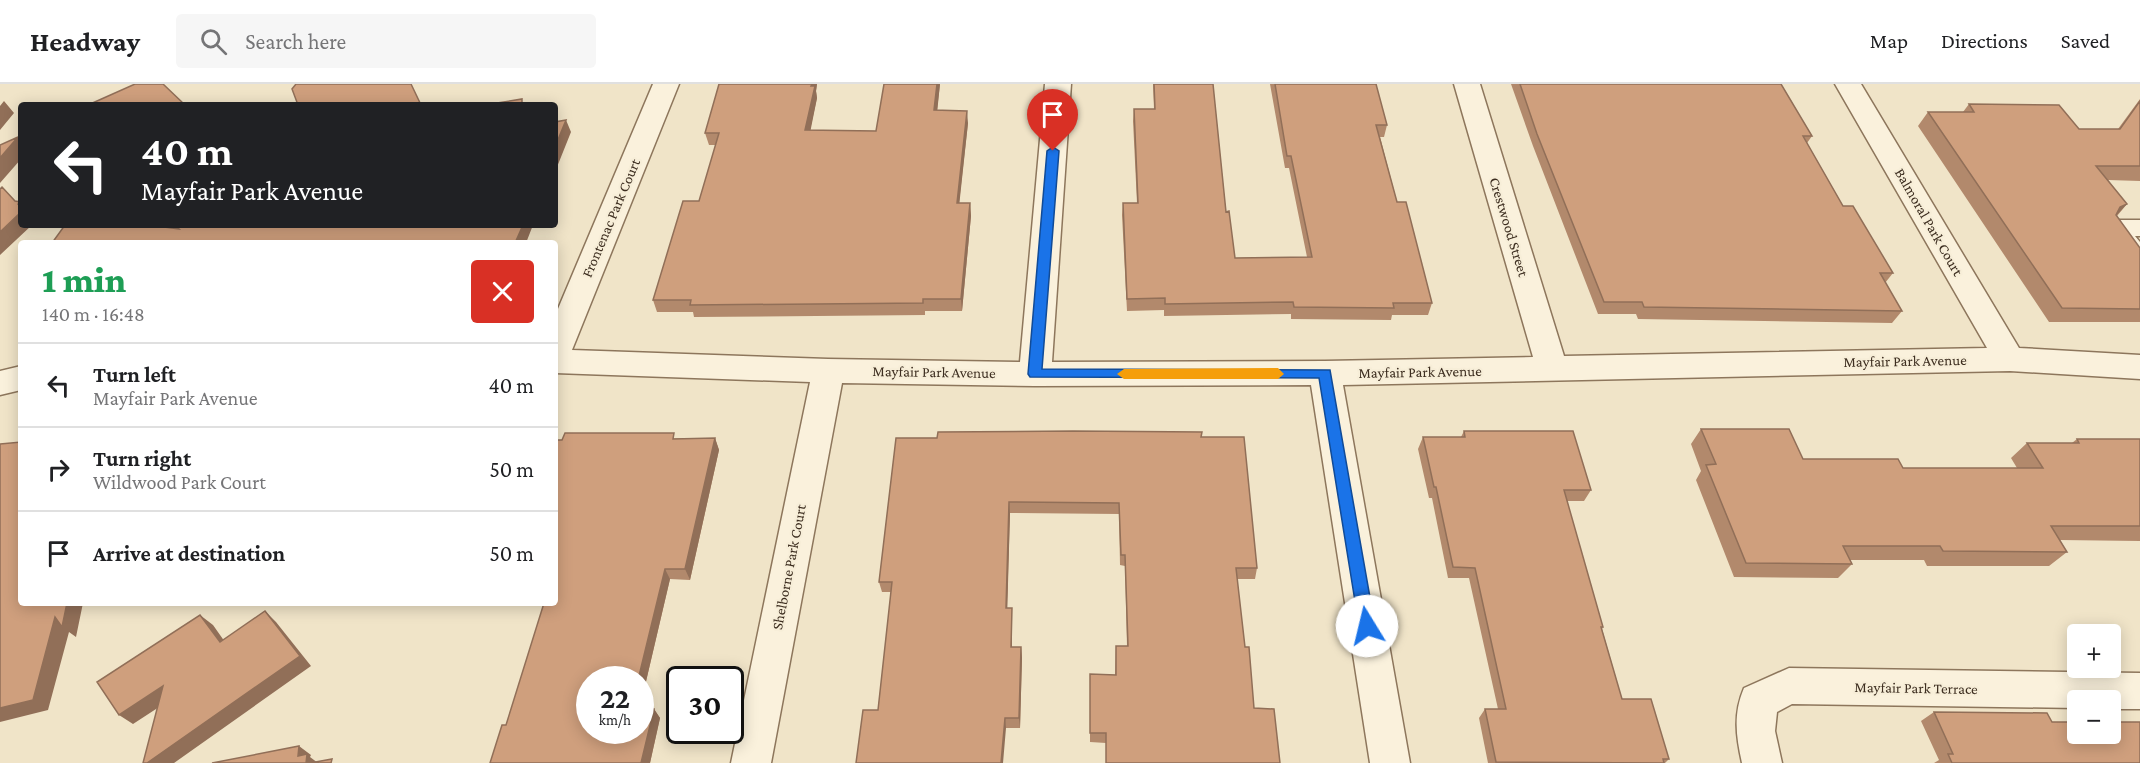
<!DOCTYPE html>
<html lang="en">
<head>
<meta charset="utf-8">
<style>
  :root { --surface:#fff; --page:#f6f6f6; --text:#202124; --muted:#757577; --line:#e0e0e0 }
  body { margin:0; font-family:"Crimson Pro",serif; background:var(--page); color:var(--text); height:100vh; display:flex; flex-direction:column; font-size:22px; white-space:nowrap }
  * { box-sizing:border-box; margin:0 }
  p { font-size:20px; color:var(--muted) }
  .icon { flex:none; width:33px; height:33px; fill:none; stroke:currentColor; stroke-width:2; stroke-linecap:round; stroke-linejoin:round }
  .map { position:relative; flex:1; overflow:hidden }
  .side { position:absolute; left:18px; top:156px; width:540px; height:366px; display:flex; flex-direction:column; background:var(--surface); border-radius:6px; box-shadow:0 3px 15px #0003 }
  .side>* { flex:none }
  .top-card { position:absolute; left:18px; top:18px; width:540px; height:126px; border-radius:6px; box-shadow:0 3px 15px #0003; background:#202124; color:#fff; overflow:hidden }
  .controls { position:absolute; left:2067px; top:540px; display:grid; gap:12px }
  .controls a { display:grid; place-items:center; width:54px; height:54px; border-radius:6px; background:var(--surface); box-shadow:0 3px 15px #0003; font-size:30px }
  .speed { position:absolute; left:576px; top:582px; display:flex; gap:12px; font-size:30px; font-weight:700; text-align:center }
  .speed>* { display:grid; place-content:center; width:78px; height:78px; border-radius:50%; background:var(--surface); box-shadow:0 3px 15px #0003; line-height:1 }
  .speed small { font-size:15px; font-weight:400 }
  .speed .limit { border:3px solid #111; border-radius:9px; background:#fff; color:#111 }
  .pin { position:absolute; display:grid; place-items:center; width:51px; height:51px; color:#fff; margin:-62px -26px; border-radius:50% 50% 50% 0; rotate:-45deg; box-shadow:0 0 6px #0007 }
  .pin .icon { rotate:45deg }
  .me { position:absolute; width:66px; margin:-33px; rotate:351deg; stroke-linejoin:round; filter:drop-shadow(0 0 4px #0008) }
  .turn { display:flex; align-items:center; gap:21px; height:126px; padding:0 24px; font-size:27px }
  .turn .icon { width:78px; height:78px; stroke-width:2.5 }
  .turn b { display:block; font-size:42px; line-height:51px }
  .round { display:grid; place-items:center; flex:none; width:63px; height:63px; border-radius:6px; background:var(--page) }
  .summary { display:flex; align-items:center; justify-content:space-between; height:102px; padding:0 24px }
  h1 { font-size:36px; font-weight:800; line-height:45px; color:#1e9e55 }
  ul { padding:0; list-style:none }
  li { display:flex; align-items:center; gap:18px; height:84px; padding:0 24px; border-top:2px solid var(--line) }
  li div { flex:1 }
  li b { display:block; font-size:22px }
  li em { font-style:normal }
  header { display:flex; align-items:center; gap:36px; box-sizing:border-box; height:84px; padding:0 30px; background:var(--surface); border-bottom:2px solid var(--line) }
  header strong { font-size:28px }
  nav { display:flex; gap:33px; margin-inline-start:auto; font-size:21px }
  .search { width:420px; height:54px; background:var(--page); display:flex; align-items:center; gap:15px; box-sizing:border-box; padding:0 21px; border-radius:6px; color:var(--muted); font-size:22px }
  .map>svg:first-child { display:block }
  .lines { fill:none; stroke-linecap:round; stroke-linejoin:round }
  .lane-casing { stroke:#8d765c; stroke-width:3 }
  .street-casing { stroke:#8d765c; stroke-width:3 }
  .lane { fill:#faf1dc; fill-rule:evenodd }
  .street { fill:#faf1dc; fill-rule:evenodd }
  .wall { fill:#b2896c }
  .shaded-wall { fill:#916f58 }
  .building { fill:#cf9f7d; stroke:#916f58; stroke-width:1.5 }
  .route { fill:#1a73e8; stroke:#114b97; stroke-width:1.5 }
  .slow { fill:#f59e0b }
  .labels { text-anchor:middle; stroke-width:4.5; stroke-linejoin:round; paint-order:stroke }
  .street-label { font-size:15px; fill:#3d2e20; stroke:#f7eed8 }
</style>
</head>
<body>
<header>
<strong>Headway</strong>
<div class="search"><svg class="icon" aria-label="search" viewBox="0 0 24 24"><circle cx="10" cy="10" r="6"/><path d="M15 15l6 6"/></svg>Search here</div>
<nav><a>Map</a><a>Directions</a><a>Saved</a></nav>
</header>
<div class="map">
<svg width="2140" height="679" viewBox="0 0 2140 679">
  <rect width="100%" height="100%" fill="#f0e4c8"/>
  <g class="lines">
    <g class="lane-casing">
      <path id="lane" d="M 2117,136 L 2140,136 L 2140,152 L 2135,152 L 2140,158 L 2140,184 L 2131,182 L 2105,144 L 2109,138 Z"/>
    </g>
    <g class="street-casing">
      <path id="street" d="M 653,0 L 679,0 L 572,266 L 828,275 L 1020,278 L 1045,0 L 1071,0 L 1052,278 L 1325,277 L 1533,273 L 1454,0 L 1480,0 L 1564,272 L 1987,264 L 1835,0 L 1861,0 L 2019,264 L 2140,271 L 2140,295 L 2010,287 L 1343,301 L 1410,679 L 1370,679 L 1311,301 L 1035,302 L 842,299 L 771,679 L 731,679 L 810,298 L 555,289 L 555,232 Z
        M 21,282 L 21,306 L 0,311 L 0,287 Z
        M 1789,584 L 2140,589 L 2140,625 L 2110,625 L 2110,616 L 2078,616 L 2078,624 L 1792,620 L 1777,628 L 1775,647 L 1782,679 L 1742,679 C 1736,652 1733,630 1744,604 Z"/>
    </g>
    <use href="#lane" class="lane"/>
    <use href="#street" class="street"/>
  </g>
  <path class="wall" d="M 817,0 L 816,7 L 817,14 L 810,46 L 876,47 L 940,0 L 937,26 L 968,39 L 959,119 L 970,119 L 971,132 L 962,227 L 925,227 L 925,231 L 694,233 L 693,228 L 657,228 L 653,216 L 699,117 L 716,61 L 709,61 L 705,49 Z
    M 1153,0 L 1213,0 L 1226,128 L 1235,174 L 1307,173 L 1289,84 L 1285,84 L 1270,0 L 1376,0 L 1387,41 L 1384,53 L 1380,53 L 1397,118 L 1432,219 L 1428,231 L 1392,231 L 1391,236 L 1291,235 L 1291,230 L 1164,232 L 1164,226 L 1127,227 L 1122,131 L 1123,119 L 1137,119 L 1133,37 L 1134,25 L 1154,25 Z
    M 1511,0 L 1781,0 L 1812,52 L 1807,59 L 1843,122 L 1893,189 L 1885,199 L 1902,227 L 1892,239 L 1638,235 L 1636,230 L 1598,230 L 1533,62 Z
    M 2140,15 L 2140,97 L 2108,96 L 2127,120 L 2117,132 L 2140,164 L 2140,238 L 2049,238 L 1918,42 L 1928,28 L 1963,28 L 1969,20 L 2079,45 L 2118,45 Z
    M 1701,345 L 1803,375 L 1903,384 L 2017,384 L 2011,374 L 2027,359 L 2072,359 L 2077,355 L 2140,355 L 2140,457 L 2060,456 L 2067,468 L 2049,482 L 1927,482 L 1924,476 L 1850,476 L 1852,480 L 1838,494 L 1734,493 L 1696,396 L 1701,387 L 1691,360 Z
    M 1464,347 L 1591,406 L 1584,417 L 1567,417 L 1603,543 L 1602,545 L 1622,615 L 1669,675 L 1665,679 L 1488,679 L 1479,634 L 1485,625 L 1498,625 L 1469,494 L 1448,494 L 1432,414 L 1429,414 L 1418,365 L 1423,353 L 1461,353 Z
    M 1201,353 L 1257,484 L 1255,495 L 1237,495 L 1245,563 L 1254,624 L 1280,679 L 1106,679 L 1106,659 L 1090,658 L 1090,590 L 1115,591 L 1116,562 L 1127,562 L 1125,482 L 1120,481 L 1119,430 L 1010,429 L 1007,524 L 1012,524 L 1012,563 L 1021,563 L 1022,574 L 1020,644 L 1006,644 L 878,626 L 891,508 L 882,508 L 879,498 L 896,354 Z
    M 715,354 L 719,366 L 690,496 L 670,495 L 640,623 L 640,596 L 590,646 L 654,625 L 660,634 L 650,679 L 490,679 L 506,641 L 555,519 L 555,356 Z
    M 1934,628 L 2052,638 L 2140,679 L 1934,679 L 1939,676 L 1921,637 Z"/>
  <path class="shaded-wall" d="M 812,0 L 817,0 L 816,7 L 817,14 L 808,59 L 805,46 Z
    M 937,0 L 940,0 L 936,39 L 934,26 Z
    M 4,17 L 14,29 L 0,46 L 0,22 Z
    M 967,27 L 968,39 L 958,132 L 957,119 Z
    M 566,36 L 571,48 L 555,88 L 555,63 Z
    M 18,53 L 21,56 L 21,75 L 0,99 L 0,74 Z
    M 970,119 L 971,132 L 962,227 L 961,215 Z
    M 2127,120 L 2114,134 L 2120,123 Z
    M 21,128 L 21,141 L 32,141 L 0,171 L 0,148 Z
    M 523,141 L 533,141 L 526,159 L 515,159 Z
    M 715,354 L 719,366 L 690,496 L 685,485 Z
    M 1009,418 L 1010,429 L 1007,535 L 1006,524 Z
    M 665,485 L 670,495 L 640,623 L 640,596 L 638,596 Z
    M 67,519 L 83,519 L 76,553 L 69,548 L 48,626 L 0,638 L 0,624 L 55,533 Z
    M 1012,524 L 1012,574 L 1011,563 Z
    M 265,527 L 276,538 L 311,582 L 174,679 L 147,679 Z
    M 200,531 L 213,541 L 232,568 L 220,558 Z
    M 1021,563 L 1022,574 L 1020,644 L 1019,634 Z
    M 163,602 L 176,612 L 133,640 L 119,631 Z
    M 654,625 L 660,634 L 650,679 L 641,679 Z
    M 1005,634 L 1006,644 L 1003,679 L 1001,679 Z
    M 299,662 L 311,671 L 310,673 L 318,679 L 306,679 L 298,672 Z"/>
  <path class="building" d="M 135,0 L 163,0 L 184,20 L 182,21 L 88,21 Z
    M 296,0 L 411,0 L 421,21 L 298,21 L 292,5 Z
    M 719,0 L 812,0 L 811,2 L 815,2 L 805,46 L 876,47 L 884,0 L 937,0 L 934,26 L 967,27 L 957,119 L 970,119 L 961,215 L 923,215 L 923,219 L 690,221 L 691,216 L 653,216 L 683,117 L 699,117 L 719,49 L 705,49 Z
    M 1154,0 L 1213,0 L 1226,128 L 1229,127 L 1235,174 L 1312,173 L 1291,72 L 1287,72 L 1275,0 L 1376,0 L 1387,41 L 1376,41 L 1397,118 L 1406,118 L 1432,219 L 1393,219 L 1394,224 L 1294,223 L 1293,218 L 1165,220 L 1165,214 L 1127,215 L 1123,119 L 1138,119 L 1134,25 L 1155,25 Z
    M 1520,0 L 1781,0 L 1812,52 L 1803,52 L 1843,122 L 1853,122 L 1893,189 L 1880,189 L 1902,227 L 1644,223 L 1642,218 L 1604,218 L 1537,50 Z
    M 522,15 L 522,21 L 484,21 Z
    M 2140,17 L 2140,82 L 2096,82 L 2127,120 L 2120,123 L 2116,131 L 2140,164 L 2140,225 L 2062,224 L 1928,28 L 1974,28 L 1969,20 L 2059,21 L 2079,45 L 2120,45 Z
    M 566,36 L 555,63 L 555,38 Z
    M 18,53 L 0,74 L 0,61 Z
    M 2,103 L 15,117 L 21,118 L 18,120 L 21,123 L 21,128 L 0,148 L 0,105 Z
    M 65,141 L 149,141 L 179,145 L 175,141 L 523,141 L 515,159 L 52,159 Z
    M 1701,345 L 1789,345 L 1803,375 L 1898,375 L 1903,384 L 2043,384 L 2027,359 L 2079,359 L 2077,355 L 2140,355 L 2140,442 L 2051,442 L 2067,468 L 1943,467 L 1940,462 L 1843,462 L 1852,480 L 1746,479 L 1706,381 L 1716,380 Z
    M 1073,347 L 1202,348 L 1201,353 L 1244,353 L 1257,484 L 1236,484 L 1245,563 L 1249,563 L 1254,624 L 1274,625 L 1280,679 L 1106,679 L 1106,649 L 1090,649 L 1090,590 L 1116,591 L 1116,562 L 1128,562 L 1125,471 L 1121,471 L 1119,419 L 1009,418 L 1006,524 L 1012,524 L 1011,563 L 1021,563 L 1019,634 L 1005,634 L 1001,679 L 856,679 L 863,626 L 878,626 L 892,498 L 879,498 L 896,354 L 937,354 L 938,348 Z
    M 1464,347 L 1573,347 L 1591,406 L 1564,406 L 1603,543 L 1601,543 L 1622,615 L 1651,615 L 1669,675 L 1663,675 L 1664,679 L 1496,678 L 1485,625 L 1506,625 L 1475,484 L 1453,483 L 1436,403 L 1434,403 L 1423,353 L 1465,353 Z
    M 565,349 L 674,349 L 673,355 L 715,354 L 685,485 L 665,485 L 638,596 L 590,596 L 590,646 L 640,646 L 640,625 L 654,625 L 641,679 L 490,679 L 502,641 L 506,641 L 544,519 L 555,519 L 555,484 L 557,479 L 555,479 L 555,356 L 562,356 Z
    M 21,358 L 21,519 L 67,519 L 62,543 L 55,533 L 33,616 L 0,624 L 0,360 Z
    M 265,527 L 300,572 L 147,679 L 143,679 L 163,602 L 119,631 L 97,598 L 200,531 L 220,558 Z
    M 1934,628 L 2047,629 L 2052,638 L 2078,638 L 2078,650 L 2110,650 L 2110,638 L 2140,638 L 2140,679 L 1952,679 L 1948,670 L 1953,670 Z
    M 299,662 L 298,672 L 307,670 L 306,679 L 212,679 Z
    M 332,675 L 331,679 L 310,679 Z"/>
  <path class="route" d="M 1053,63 L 1059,67 L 1042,285 L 1330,286 L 1375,542 L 1373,546 L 1367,548 L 1362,546 L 1359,542 L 1319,294 L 1030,293 L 1028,290 L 1047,67 Z"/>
  <path class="slow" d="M 1278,284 L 1284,290 L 1278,295 L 1124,295 L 1117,290 L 1124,285 Z"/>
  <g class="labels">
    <g class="street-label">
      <text transform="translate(611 134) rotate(-67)" y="5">Frontenac Park Court</text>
      <text transform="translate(1929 138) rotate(60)" y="5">Balmoral Park Court</text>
      <text transform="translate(1509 143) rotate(73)" y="5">Crestwood Street</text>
      <text transform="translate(1905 277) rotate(-1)" y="5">Mayfair Park Avenue</text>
      <text transform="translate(934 288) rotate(1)" y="5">Mayfair Park Avenue</text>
      <text transform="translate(1420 288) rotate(-1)" y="5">Mayfair Park Avenue</text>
      <text transform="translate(789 483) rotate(-79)" y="5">Shelborne Park Court</text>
      <text transform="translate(1916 604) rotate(1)" y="5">Mayfair Park Terrace</text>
    </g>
  </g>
</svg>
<div class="controls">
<a>+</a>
<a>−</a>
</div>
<div class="speed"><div>22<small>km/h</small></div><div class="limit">30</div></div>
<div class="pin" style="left:1053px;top:67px;background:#d93025"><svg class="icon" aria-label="arrive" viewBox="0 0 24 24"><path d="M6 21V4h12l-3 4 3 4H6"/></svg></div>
<svg class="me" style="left:1367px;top:542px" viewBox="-20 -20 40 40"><circle r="19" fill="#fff"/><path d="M0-13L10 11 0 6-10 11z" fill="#1a73e8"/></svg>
<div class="top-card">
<div class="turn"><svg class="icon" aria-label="left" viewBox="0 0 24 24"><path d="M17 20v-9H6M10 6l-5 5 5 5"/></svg><div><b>40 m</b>Mayfair Park Avenue</div></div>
</div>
<section class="side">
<div class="summary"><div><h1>1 min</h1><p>140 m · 16:48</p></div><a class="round" style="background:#d93025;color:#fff"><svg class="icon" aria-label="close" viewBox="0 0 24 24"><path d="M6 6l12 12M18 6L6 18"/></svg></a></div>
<ul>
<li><svg class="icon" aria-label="left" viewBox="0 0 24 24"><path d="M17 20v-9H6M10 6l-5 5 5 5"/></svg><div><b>Turn left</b><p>Mayfair Park Avenue</p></div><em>40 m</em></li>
<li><svg class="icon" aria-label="right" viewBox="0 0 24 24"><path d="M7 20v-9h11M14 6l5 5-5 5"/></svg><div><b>Turn right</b><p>Wildwood Park Court</p></div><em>50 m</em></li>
<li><svg class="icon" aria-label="arrive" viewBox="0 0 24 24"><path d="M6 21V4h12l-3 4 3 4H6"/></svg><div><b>Arrive at destination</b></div><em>50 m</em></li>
</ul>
</section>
</div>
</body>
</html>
